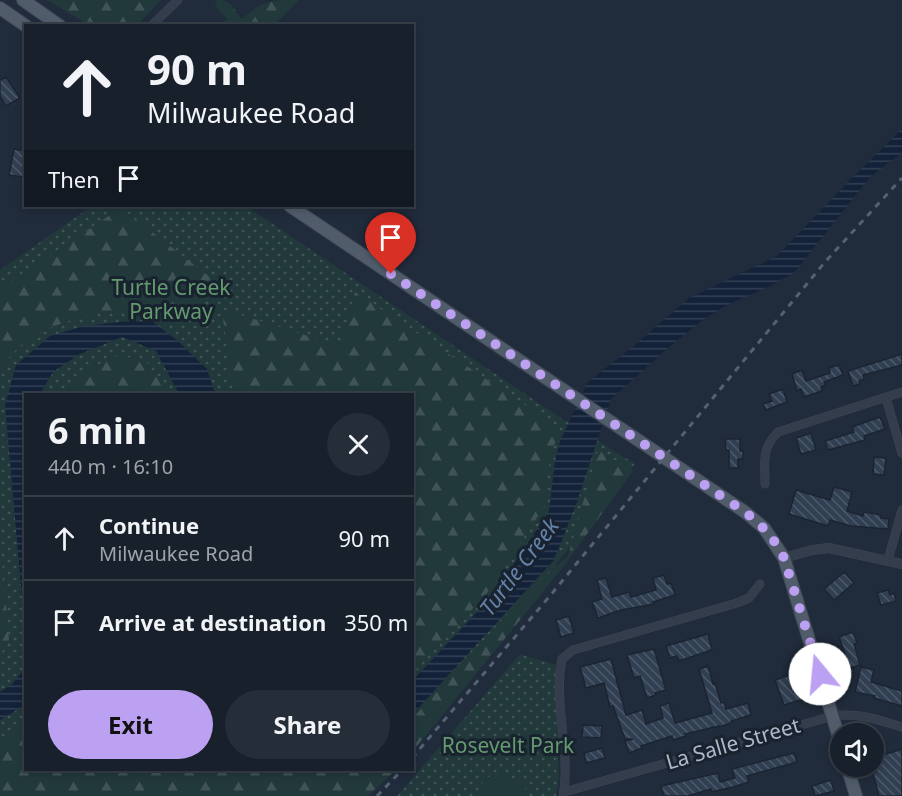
<!DOCTYPE html>
<html lang="en">
<head>
<meta charset="utf-8">
<style>
  :root { --surface:#18202c; --page:#252d38; --text:#f1f3f6; --muted:#9fa3a9; --line:#363e48; --accent:#bca0f2 }
  body { margin:0; font-family:"Noto Sans",sans-serif; background:var(--page); color:var(--text); height:100vh; display:flex; flex-direction:column; font-size:22px; white-space:nowrap }
  * { box-sizing:border-box; margin:0 }
  p { font-size:20px; color:var(--muted) }
  .icon { flex:none; width:33px; height:33px; fill:none; stroke:currentColor; stroke-width:2; stroke-linecap:round; stroke-linejoin:round }
  .map { position:relative; flex:1; overflow:hidden }
  .panel { position:absolute; left:24px; top:393px; width:390px; height:378px; display:flex; flex-direction:column; background:var(--surface); border-radius:0px; box-shadow:0 3px 9px #0003,0 0 0 2px var(--line) }
  .panel>* { flex:none }
  .guide { position:absolute; left:24px; top:24px; width:390px; height:183px; border-radius:0px; box-shadow:0 3px 9px #0003,0 0 0 2px var(--line); background:#18202c; color:var(--text); overflow:hidden }
  .buttons { position:absolute; left:830px; top:723px; display:grid; gap:12px }
  .buttons a { display:grid; place-items:center; width:54px; height:54px; border-radius:50%; background:var(--surface); box-shadow:0 3px 9px #0003,0 0 0 2px var(--line); font-size:30px }
  .pin { position:absolute; display:grid; place-items:center; width:51px; height:51px; color:#fff; margin:-62px -26px; border-radius:50% 50% 50% 0; rotate:-45deg; box-shadow:0 0 6px #0007 }
  .pin .icon { rotate:45deg }
  .me { position:absolute; width:66px; margin:-33px; rotate:343deg; stroke-linejoin:round; filter:drop-shadow(0 0 4px #0008) }
  .turn { display:flex; align-items:center; gap:21px; height:126px; padding:0 24px; font-size:27px }
  .turn .icon { width:78px; height:78px; stroke-width:2.5 }
  .turn b { display:block; font-size:42px; line-height:51px }
  .then { display:flex; align-items:center; height:57px; padding:0 24px; background:#0003; gap:12px; font-size:22px }
  .round { display:grid; place-items:center; flex:none; width:63px; height:63px; border-radius:32px; background:var(--page) }
  .overview { display:flex; align-items:center; justify-content:space-between; height:102px; padding:0 24px }
  h1 { font-size:36px; font-weight:700; line-height:45px }
  .action { display:flex; gap:12px; margin-top:auto; padding:12px 24px }
  .action a { flex:1; height:69px; border-radius:36px; background:var(--accent); color:#111; font-size:24px; font-weight:700; line-height:69px; text-align:center }
  .action a+a { background:var(--page); color:var(--text) }
  ul { padding:0; list-style:none }
  li { display:flex; align-items:center; gap:18px; height:84px; padding:0 24px; border-top:2px solid var(--line) }
  li div { flex:1 }
  li b { display:block; font-size:22px }
  li em { font-style:normal }
  .map>svg:first-child { display:block }
  .grass { fill:url(#grass-dots) }
  .forest { fill:url(#forest-firs) }
  .garden { fill:#22393c }
  .water { fill:url(#water-rules) }
  .building { fill:url(#building-back-hatch); stroke:#1b2432; stroke-width:1.5 }
  .lines { fill:none; stroke-linecap:round; stroke-linejoin:round }
  .minor-casing { stroke:#3d4654; stroke-width:9 }
  .tertiary-casing { stroke:#3d4654; stroke-width:10 }
  .primary-casing { stroke:#3d4654; stroke-width:14 }
  .minor { stroke:#343d4b; stroke-width:8 }
  .tertiary { stroke:#343d4b; stroke-width:9 }
  .primary { stroke:#515c6b; stroke-width:12 }
  .rail { stroke:#556172; stroke-width:3; stroke-dasharray:6 6; stroke-linecap:butt }
  .route { stroke:#bca0f2; stroke-width:10; stroke-dasharray:0 18 }
  .labels { text-anchor:middle; stroke-width:6; stroke-linejoin:round; paint-order:stroke }
  .park-label { font-size:21px; fill:#649a70; stroke:#19222f }
  .street-label { font-size:21px; fill:#aeb8c7; stroke:#19222f }
  .water-label { font-size:22px; font-style:italic; fill:#6482a9; stroke:#19222f }
</style>
</head>
<body>
<div class="map">
<svg width="902" height="796" viewBox="0 0 902 796">
  <defs>
    <pattern id="grass-dots" width="8" height="8" patternUnits="userSpaceOnUse" patternTransform="scale(1.5)"><rect width="8" height="8" fill="#22393c"/><path d="M2 2h.1M6 6h.1" fill="none" stroke="#405457" stroke-width="1.8" stroke-linecap="round"/></pattern>
    <pattern id="forest-firs" width="22" height="20" patternUnits="userSpaceOnUse" patternTransform="scale(1.5)"><rect width="22" height="20" fill="#22393c"/><path d="M5 1l3.5 6h-7zM16 11l3.5 6h-7z" fill="#405457"/></pattern>
    <pattern id="water-rules" width="6" height="5" patternUnits="userSpaceOnUse" patternTransform="scale(1.5)"><rect width="6" height="5" fill="#132239"/><path d="M0 2.5h6" fill="none" stroke="#334054"/></pattern>
    <pattern id="building-back-hatch" width="6" height="6" patternUnits="userSpaceOnUse" patternTransform="scale(1.5)"><rect width="6" height="6" fill="#313f52"/><path d="M-1 5l2 2M0 0l6 6M5-1l2 2" fill="none" stroke="#4c5969"/></pattern>
  </defs>
  <rect width="100%" height="100%" fill="#202b3b"/>
  <path class="grass" d="M 92,206 L 246,206 L 558,416 L 635,464 L 496,641 L 413,738 L 412,394 L 26,394 L 26,770 L 0,796 L 0,270 Z
    M 520,654 L 556,665 L 559,779 L 556,796 L 397,796 Z"/>
  <path class="forest" d="M 47,0 L 161,0 L 137,25 L 89,25 Z
    M 217,0 C 235,0 231,9 242,19 C 263,0 271,0 299,0 L 274,25 L 221,26 L 227,19 L 215,6 Z
    M 121,208 L 220,285 L 196,313 C 180,312 162,309 146,309 C 96,311 24,323 0,372 L 0,288 Z
    M 355,292 L 560,428 L 550,457 L 544,507 L 487,593 L 413,673 L 412,394 L 235,394 L 231,384 L 222,309 L 340,346 Z
    M 118,356 L 145,359 L 159,381 L 165,394 L 59,394 L 60,391 L 94,367 Z
    M 598,450 L 633,471 L 560,571 L 413,751 L 413,718 L 530,589 L 568,556 Z
    M 0,539 L 9,641 L 0,655 Z
    M 25,720 L 26,770 L 396,770 L 368,796 L 0,796 L 0,741 Z"/>
  <path class="garden" d="M 495,774 C 510,777 525,779 528,796 L 478,796 C 479,785 485,777 495,774 Z"/>
  <path class="water" d="M 902,129 L 902,153 L 870,177 L 794,273 L 770,286 L 729,304 L 704,319 L 669,347 L 611,399 L 576,505 L 554,560 L 413,714 L 412,681 L 493,595 L 549,511 L 555,461 L 560,441 L 588,382 L 635,345 L 689,298 L 777,256 L 852,178 Z
    M 131,321 L 153,322 L 179,342 L 207,369 L 215,394 L 179,394 L 156,351 L 122,337 L 78,355 L 53,372 L 40,394 L 26,394 L 25,633 L 5,405 L 16,365 L 50,336 L 84,326 Z
    M 25,669 L 25,705 L 0,720 L 0,692 L 12,684 Z"/>
  <path class="building" d="M 6,77 L 20,98 L 6,106 L 0,96 L 0,80 Z
    M 14,149 L 26,151 L 23,177 L 9,175 Z
    M 902,354 L 902,365 L 863,375 L 864,379 L 859,381 L 860,384 L 853,386 L 848,371 Z
    M 839,365 L 843,375 L 824,382 L 825,385 L 821,387 L 822,391 L 804,397 L 801,389 L 797,391 L 792,374 L 802,370 L 806,381 L 830,373 L 829,368 Z
    M 783,389 L 787,402 L 766,410 L 763,404 L 772,401 L 769,394 Z
    M 880,417 L 885,429 L 864,436 L 865,440 L 828,450 L 825,441 L 854,432 L 852,427 Z
    M 811,433 L 816,450 L 801,454 L 796,438 Z
    M 725,439 L 740,439 L 740,451 L 743,451 L 743,459 L 738,459 L 738,468 L 729,468 L 729,450 L 726,450 Z
    M 874,457 L 886,458 L 884,475 L 873,474 Z
    M 834,487 L 852,492 L 847,511 L 863,516 L 864,512 L 881,515 L 881,518 L 889,519 L 888,529 L 851,526 L 830,520 L 828,526 L 789,514 L 796,490 L 830,500 Z
    M 844,572 L 854,583 L 834,600 L 824,589 Z
    M 664,575 L 667,584 L 671,583 L 675,595 L 653,602 L 654,604 L 621,610 L 598,618 L 592,602 L 602,599 L 597,580 L 606,578 L 612,597 L 629,592 L 631,597 L 656,590 L 653,578 Z
    M 888,590 L 890,595 L 894,593 L 896,601 L 881,605 L 877,593 Z
    M 569,616 L 574,633 L 561,637 L 556,620 Z
    M 853,632 L 857,643 L 854,644 L 860,665 L 844,670 L 840,655 L 845,654 L 839,637 Z
    M 708,634 L 712,650 L 679,661 L 677,656 L 670,658 L 666,646 Z
    M 654,649 L 666,690 L 655,693 L 656,695 L 647,698 L 640,676 L 634,678 L 627,655 Z
    M 611,659 L 626,715 L 642,710 L 646,724 L 663,718 L 660,706 L 669,703 L 675,723 L 712,713 L 699,669 L 708,666 L 713,684 L 715,683 L 721,703 L 724,702 L 726,709 L 748,703 L 751,715 L 731,721 L 731,723 L 719,727 L 719,726 L 685,734 L 686,736 L 673,740 L 672,736 L 641,746 L 642,748 L 629,753 L 625,741 L 633,739 L 625,739 L 613,706 L 610,707 L 604,683 L 586,688 L 580,667 Z
    M 861,667 L 874,670 L 871,682 L 902,691 L 902,706 L 874,698 L 875,696 L 855,692 Z
    M 797,673 L 804,699 L 784,705 L 775,680 Z
    M 583,725 L 602,726 L 601,738 L 582,737 Z
    M 602,748 L 605,758 L 586,763 L 584,753 Z
    M 902,749 L 902,796 L 879,796 L 873,773 L 876,772 L 873,753 L 884,750 L 886,754 Z
    M 794,753 L 797,762 L 747,776 L 749,782 L 733,787 L 711,792 L 711,789 L 688,796 L 664,796 L 661,786 L 718,773 L 720,782 L 735,778 L 732,769 Z
    M 831,780 L 834,791 L 815,796 L 812,786 Z"/>
  <g class="lines">
    <g class="minor-casing">
      <path id="minor" d="M 151,26 L 178,0
        M 886,398 L 902,453
        M 765,484 C 765,460 761,450 778,432 L 902,392
        M 888,560 L 902,510
        M 564,792 L 833,716 C 857,712 879,720 902,727
        M 563,796 C 571,753 553,701 562,659 L 573,650 L 587,646 L 737,603 L 749,598 L 760,584"/>
    </g>
    <g class="tertiary-casing">
      <path id="tertiary" d="M 784,558 L 812,550 L 829,548 L 902,564"/>
    </g>
    <g class="primary-casing">
      <path id="primary" d="M 23,0 L 60,26
        M 0,8 L 26,26
        M 290,206 L 745,512 L 764,528 L 784,558 L 840,741
        M 847,766 L 856,796"/>
    </g>
    <use href="#minor" class="minor"/>
    <use href="#tertiary" class="tertiary"/>
    <use href="#primary" class="primary"/>
    <path class="rail" d="M 412,758 L 549,597 L 825,262 L 902,178
      M 377,796 L 402,770"/>
  </g>
  <g class="lines">
    <path class="route" d="M 391,274 L 745,512 C 762,525 775,539 784,558 L 820,674"/>
  </g>
  <g class="labels">
    <g class="park-label">
      <text x="171" y="295">Turtle Creek<tspan x="171" dy="24">Parkway</tspan></text>
      <text x="508" y="753">Rosevelt Park</text>
    </g>
    <g class="street-label">
      <text transform="translate(733 744) rotate(-16)" y="7">La Salle Street</text>
    </g>
    <g class="water-label">
      <text transform="translate(519 567) rotate(-53)" y="8">Turtle Creek</text>
    </g>
  </g>
</svg>
<div class="buttons">
<a><svg class="icon" aria-label="sound" viewBox="0 0 24 24"><path d="M4 9h4l5-4v14l-5-4H4zM17 9q2 3 0 6"/></svg></a>
</div>
<div class="pin" style="left:391px;top:274px;background:#d93025"><svg class="icon" aria-label="arrive" viewBox="0 0 24 24"><path d="M6 21V4h12l-3 4 3 4H6"/></svg></div>
<svg class="me" style="left:820px;top:674px" viewBox="-20 -20 40 40"><circle r="19" fill="#fff"/><path d="M0-13L10 11 0 6-10 11z" fill="#bca0f2"/></svg>
<div class="guide">
<div class="turn"><svg class="icon" aria-label="ahead" viewBox="0 0 24 24"><path d="M12 20V5M6 11l6-6 6 6"/></svg><div><b>90 m</b>Milwaukee Road</div></div>
<div class="then">Then<svg class="icon" aria-label="arrive" viewBox="0 0 24 24"><path d="M6 21V4h12l-3 4 3 4H6"/></svg></div>
</div>
<section class="panel">
<div class="overview"><div><h1>6 min</h1><p>440 m · 16:10</p></div><a class="round"><svg class="icon" aria-label="close" viewBox="0 0 24 24"><path d="M6 6l12 12M18 6L6 18"/></svg></a></div>
<ul>
<li><svg class="icon" aria-label="ahead" viewBox="0 0 24 24"><path d="M12 20V5M6 11l6-6 6 6"/></svg><div><b>Continue</b><p>Milwaukee Road</p></div><em>90 m</em></li>
<li><svg class="icon" aria-label="arrive" viewBox="0 0 24 24"><path d="M6 21V4h12l-3 4 3 4H6"/></svg><div><b>Arrive at destination</b></div><em>350 m</em></li>
</ul>
<div class="action"><a>Exit</a><a>Share</a></div>
</section>
</div>
</body>
</html>
